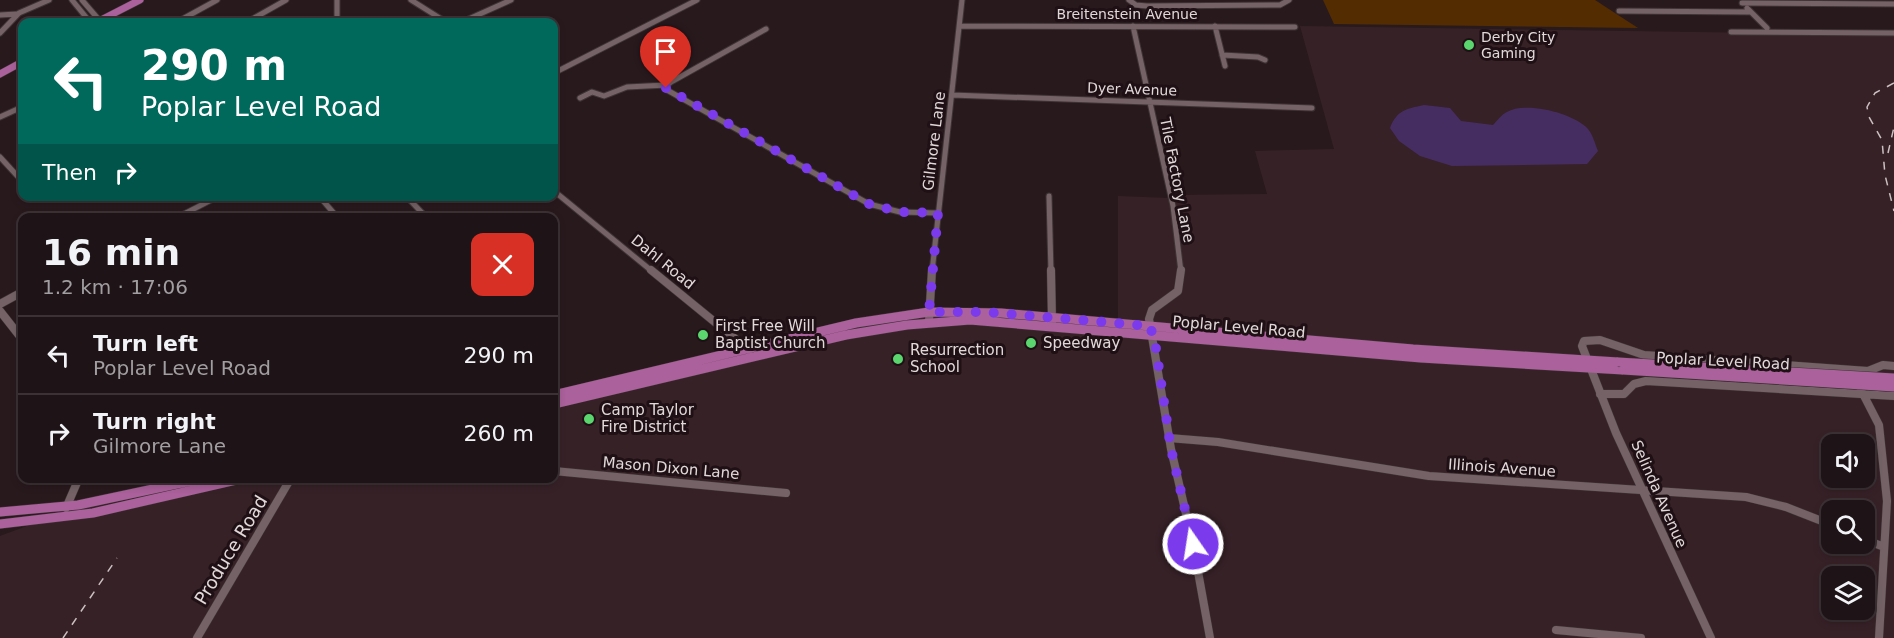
<!DOCTYPE html>
<html lang="en">
<head>
<meta charset="utf-8">
<style>
  :root { --surface:#1e1316; --page:#2b2023; --text:#f1f3f6; --muted:#a19ea1; --line:#3c3235 }
  body { margin:0; font-family:"DejaVu Sans",sans-serif; background:var(--page); color:var(--text); height:100vh; display:flex; flex-direction:column; font-size:22px; white-space:nowrap }
  * { box-sizing:border-box; margin:0 }
  p { font-size:20px; color:var(--muted) }
  .icon { flex:none; width:33px; height:33px; fill:none; stroke:currentColor; stroke-width:2; stroke-linecap:round; stroke-linejoin:round }
  .map { position:relative; flex:1; overflow:hidden }
  .details { position:absolute; left:18px; top:213px; width:540px; height:270px; display:flex; flex-direction:column; background:var(--surface); border-radius:12px; box-shadow:0 3px 9px #0003,0 0 0 2px var(--line) }
  .details>* { flex:none }
  .guide { position:absolute; left:18px; top:18px; width:540px; height:183px; border-radius:12px; box-shadow:0 3px 9px #0003,0 0 0 2px var(--line); background:#00695c; color:#fff; overflow:hidden }
  .controls { position:absolute; left:1821px; top:434px; display:grid; gap:12px }
  .controls a { display:grid; place-items:center; width:54px; height:54px; border-radius:12px; background:var(--surface); box-shadow:0 3px 9px #0003,0 0 0 2px var(--line); font-size:30px }
  .pin { position:absolute; display:grid; place-items:center; width:51px; height:51px; color:#fff; margin:-62px -26px; border-radius:50% 50% 50% 0; rotate:-45deg; box-shadow:0 0 6px #0007 }
  .pin .icon { rotate:45deg }
  .me { position:absolute; width:66px; margin:-33px; rotate:347deg; stroke-linejoin:round; filter:drop-shadow(0 0 4px #0008) }
  .turn { display:flex; align-items:center; gap:21px; height:126px; padding:0 24px; font-size:27px }
  .turn .icon { width:78px; height:78px; stroke-width:2.5 }
  .turn b { display:block; font-size:42px; line-height:51px }
  .then { display:flex; align-items:center; height:57px; padding:0 24px; background:#0003; gap:12px; font-size:22px }
  .round { display:grid; place-items:center; flex:none; width:63px; height:63px; border-radius:12px; background:var(--page) }
  .head { display:flex; align-items:center; justify-content:space-between; height:102px; padding:0 24px }
  h1 { font-size:36px; font-weight:700; line-height:45px }
  ul { padding:0; list-style:none }
  li { display:flex; align-items:center; gap:18px; height:78px; padding:0 24px; border-top:2px solid var(--line) }
  li div { flex:1 }
  li b { display:block; font-size:22px }
  li em { font-style:normal }
  .map>svg:first-child { display:block }
  .built { fill:#362127; fill-rule:evenodd }
  .green { fill:#542c02 }
  .water { fill:#462d61 }
  .lines { fill:none; stroke-linecap:round; stroke-linejoin:round }
  .minor-far1-casing { stroke:#3e3335; stroke-width:7 }
  .minor-casing { stroke:#3e3335; stroke-width:9 }
  .major-far1-casing { stroke:#3e3335; stroke-width:8 }
  .major-casing { stroke:#3e3335; stroke-width:10 }
  .minor-far1 { stroke:#746266; stroke-width:5 }
  .minor { stroke:#746266; stroke-width:8 }
  .major-far1 { stroke:#ab619b; stroke-width:7 }
  .major { stroke:#ab619b; stroke-width:9 }
  .rail { stroke:#cbc0c3; stroke-width:1.5; stroke-dasharray:8 8; stroke-linecap:butt }
  .major-bridge-casing { stroke:#3e3335; stroke-width:10; stroke-linecap:butt }
  .major-bridge { stroke:#ab619b; stroke-width:9 }
  .route { stroke:#7c3aed; stroke-width:10; stroke-dasharray:0 18 }
  .poi-dot { fill:#5bd56e; stroke:#1e1014; stroke-width:2 }
  .labels { text-anchor:middle; stroke-width:6; stroke-linejoin:round; paint-order:stroke }
  .far-street-label { font-size:14px; fill:#e2d8da; stroke:#1e1014 }
  .far-poi-label { font-size:14px; fill:#e2d8da; stroke:#1e1014; text-anchor:start }
  .street-label { font-size:15px; fill:#e2d8da; stroke:#1e1014 }
  .poi-label { font-size:15px; fill:#e2d8da; stroke:#1e1014; text-anchor:start }
  .near-street-label { font-size:18px; fill:#e2d8da; stroke:#1e1014 }
</style>
</head>
<body>
<div class="map">
<svg width="1894" height="638" viewBox="0 0 1894 638">
  <rect width="100%" height="100%" fill="#28191d"/>
  <path class="built" d="M 1300,26 L 1894,35 L 1894,638 L 0,638 L 0,536 L 59,514 L 226,479 L 554,478 L 554,395 L 749,348 L 929,312 L 1118,323 L 1118,196 L 1168,198 L 1178,195 L 1267,194 L 1255,151 L 1334,149 ZM 1832,444 L 1864,444 L 1864,477 L 1832,477 ZM 1832,510 L 1864,510 L 1864,543 L 1832,543 ZM 1832,576 L 1864,576 L 1864,609 L 1832,609 Z"/>
  <path class="green" d="M 1323,0 L 1595,0 L 1638,28 L 1334,24 Z"/>
  <path class="water" d="M 1424,105 L 1450,108 L 1461,121 L 1493,125 C 1497,121 1502,114 1507,112 C 1525,101 1574,113 1588,129 C 1593,135 1595,144 1598,151 L 1587,164 L 1452,166 L 1420,156 L 1399,141 L 1390,128 C 1397,110 1406,109 1424,105 Z"/>
  <g class="lines">
    <g class="minor-far1-casing">
      <path id="minor-far1" d="M 72,0 L 90,22
        M 82,0 L 100,21
        M 337,0 L 337,18 L 340,22
        M 411,0 L 446,22
        M 1129,0 L 1136,5 L 1147,6 L 1280,5 L 1289,0
        M 1742,3 L 1894,4
        M 1747,8 L 1767,28
        M 1619,11 L 1750,12
        M 0,15 L 17,14
        M 177,22 L 217,0
        M 247,22 L 286,0
        M 462,22 L 511,0
        M 960,26 L 1295,27
        M 1133,26 L 1173,206 L 1181,272
        M 1215,26 L 1225,66
        M 766,29 L 671,82 L 666,86 L 667,90 L 869,204 L 900,212 L 938,213
        M 1731,32 L 1894,33
        M 0,33 L 19,13 L 49,0
        M 1222,55 L 1258,57 L 1265,60
        M 554,73 L 697,0
        M 952,95 L 1312,108
        M 580,98 L 592,92 L 604,96 L 627,87 L 667,85
        M 0,117 L 22,107
        M 0,157 L 22,181
        M 554,191 L 653,272
        M 319,196 L 338,218
        M 406,196 L 427,218
        M 1049,196 L 1051,272
        M 176,218 L 219,196
        M 932,272 L 962,0"/>
    </g>
    <g class="minor-casing">
      <path id="minor" d="M 651,270 L 749,350
        M 1051,270 L 1052,322
        M 1181,270 L 1178,291 L 1152,310 L 1149,319 L 1171,449 L 1193,544 L 1210,638
        M 0,304 L 22,292
        M 0,311 L 22,339
        M 929,321 L 932,270
        M 1861,390 L 1879,425 L 1887,501 L 1879,638
        M 1600,394 L 1624,394 L 1634,384 L 1646,381 L 1894,396
        M 1169,438 L 1218,442 L 1429,476 L 1746,497 L 1786,507 L 1832,525
        M 554,471 L 786,493
        M 66,508 L 79,478
        M 1864,539 L 1884,547
        M 1556,630 L 1641,638
        M 197,638 L 291,478
        M 1711,638 L 1616,433 L 1582,346 L 1584,341 L 1600,340 L 1644,355 L 1868,371 L 1883,365 L 1894,366"/>
    </g>
    <g class="major-far1-casing">
      <path id="major-far1" d="M 97,22 L 140,0
        M 0,74 L 22,62"/>
    </g>
    <g class="major-casing">
      <path id="major" d="M 554,395 L 856,323 L 929,312 L 1001,313 L 1413,349 L 1618,362
        M 554,404 L 846,335 L 907,325 L 970,320 L 1421,358 L 1623,370
        M 0,512 L 78,505 L 205,478
        M 0,524 L 93,513 L 245,478"/>
    </g>
    <use href="#minor-far1" class="minor-far1"/>
    <use href="#minor" class="minor"/>
    <use href="#major-far1" class="major-far1"/>
    <use href="#major" class="major"/>
    <path class="rail" d="M 1894,83 L 1875,93 L 1867,107 L 1869,117 L 1882,140 L 1885,175 L 1894,211
      M 1888,153 L 1894,127
      M 63,638 L 117,558"/>
    <g class="major-bridge-casing">
      <path id="major-bridge" d="M 1618,362 L 1894,378
        M 1623,370 L 1894,387"/>
    </g>
    <use href="#major-bridge" class="major-bridge"/>
  </g>
  <g class="lines">
    <path class="route" d="M 666,88 L 869,204 L 900,212 L 938,213 L 929,312 L 985,312 L 1150,326 L 1155,342 L 1171,449 L 1193,544"/>
  </g>
  <g class="poi-dot">
    <circle cx="1469" cy="45" r="6"/>
    <circle cx="703" cy="335" r="6"/>
    <circle cx="1031" cy="343" r="6"/>
    <circle cx="898" cy="359" r="6"/>
    <circle cx="589" cy="419" r="6"/>
  </g>
  <g class="labels">
    <g class="far-street-label">
      <text x="1127" y="19">Breitenstein Avenue</text>
      <text transform="translate(1132 89) rotate(2)" y="5">Dyer Avenue</text>
    </g>
    <g class="far-poi-label">
      <text x="1481" y="42">Derby City<tspan x="1481" dy="16">Gaming</tspan></text>
    </g>
    <g class="street-label">
      <text transform="translate(934 141) rotate(-83)" y="5">Gilmore Lane</text>
      <text transform="translate(1177 180) rotate(79)" y="5">Tile Factory Lane</text>
      <text transform="translate(663 262) rotate(39)" y="5">Dahl Road</text>
      <text transform="translate(1239 327) rotate(5)" y="5">Poplar Level Road</text>
      <text transform="translate(1723 361) rotate(3)" y="5">Poplar Level Road</text>
      <text transform="translate(671 468) rotate(5)" y="5">Mason Dixon Lane</text>
      <text transform="translate(1502 468) rotate(4)" y="5">Illinois Avenue</text>
      <text transform="translate(1659 494) rotate(66)" y="5">Selinda Avenue</text>
    </g>
    <g class="poi-label">
      <text x="715" y="331">First Free Will<tspan x="715" dy="17">Baptist Church</tspan></text>
      <text x="1043" y="348">Speedway</text>
      <text x="910" y="355">Resurrection<tspan x="910" dy="17">School</tspan></text>
      <text x="601" y="415">Camp Taylor<tspan x="601" dy="17">Fire District</tspan></text>
    </g>
    <g class="near-street-label">
      <text transform="translate(231 550) rotate(-59)" y="6">Produce Road</text>
    </g>
  </g>
</svg>
<div class="controls">
<a><svg class="icon" aria-label="sound" viewBox="0 0 24 24"><path d="M4 9h4l5-4v14l-5-4H4zM17 9q2 3 0 6"/></svg></a>
<a><svg class="icon" aria-label="search" viewBox="0 0 24 24"><circle cx="10" cy="10" r="6"/><path d="M15 15l6 6"/></svg></a>
<a><svg class="icon" aria-label="layers" viewBox="0 0 24 24"><path d="M12 4l9 5-9 5-9-5zM3 14l9 5 9-5"/></svg></a>
</div>
<div class="pin" style="left:666px;top:88px;background:#d93025"><svg class="icon" aria-label="arrive" viewBox="0 0 24 24"><path d="M6 21V4h12l-3 4 3 4H6"/></svg></div>
<svg class="me" style="left:1193px;top:544px" viewBox="-20 -20 40 40"><circle r="17" fill="#7c3aed" stroke="#fff" stroke-width="3"/><path d="M0-11L8 9 0 5-8 9z" fill="#fff"/></svg>
<div class="guide">
<div class="turn"><svg class="icon" aria-label="left" viewBox="0 0 24 24"><path d="M17 20v-9H6M10 6l-5 5 5 5"/></svg><div><b>290 m</b>Poplar Level Road</div></div>
<div class="then">Then<svg class="icon" aria-label="right" viewBox="0 0 24 24"><path d="M7 20v-9h11M14 6l5 5-5 5"/></svg></div>
</div>
<section class="details">
<div class="head"><div><h1>16 min</h1><p>1.2 km · 17:06</p></div><a class="round" style="background:#d93025;color:#fff"><svg class="icon" aria-label="close" viewBox="0 0 24 24"><path d="M6 6l12 12M18 6L6 18"/></svg></a></div>
<ul>
<li><svg class="icon" aria-label="left" viewBox="0 0 24 24"><path d="M17 20v-9H6M10 6l-5 5 5 5"/></svg><div><b>Turn left</b><p>Poplar Level Road</p></div><em>290 m</em></li>
<li><svg class="icon" aria-label="right" viewBox="0 0 24 24"><path d="M7 20v-9h11M14 6l5 5-5 5"/></svg><div><b>Turn right</b><p>Gilmore Lane</p></div><em>260 m</em></li>
</ul>
</section>
</div>
</body>
</html>
